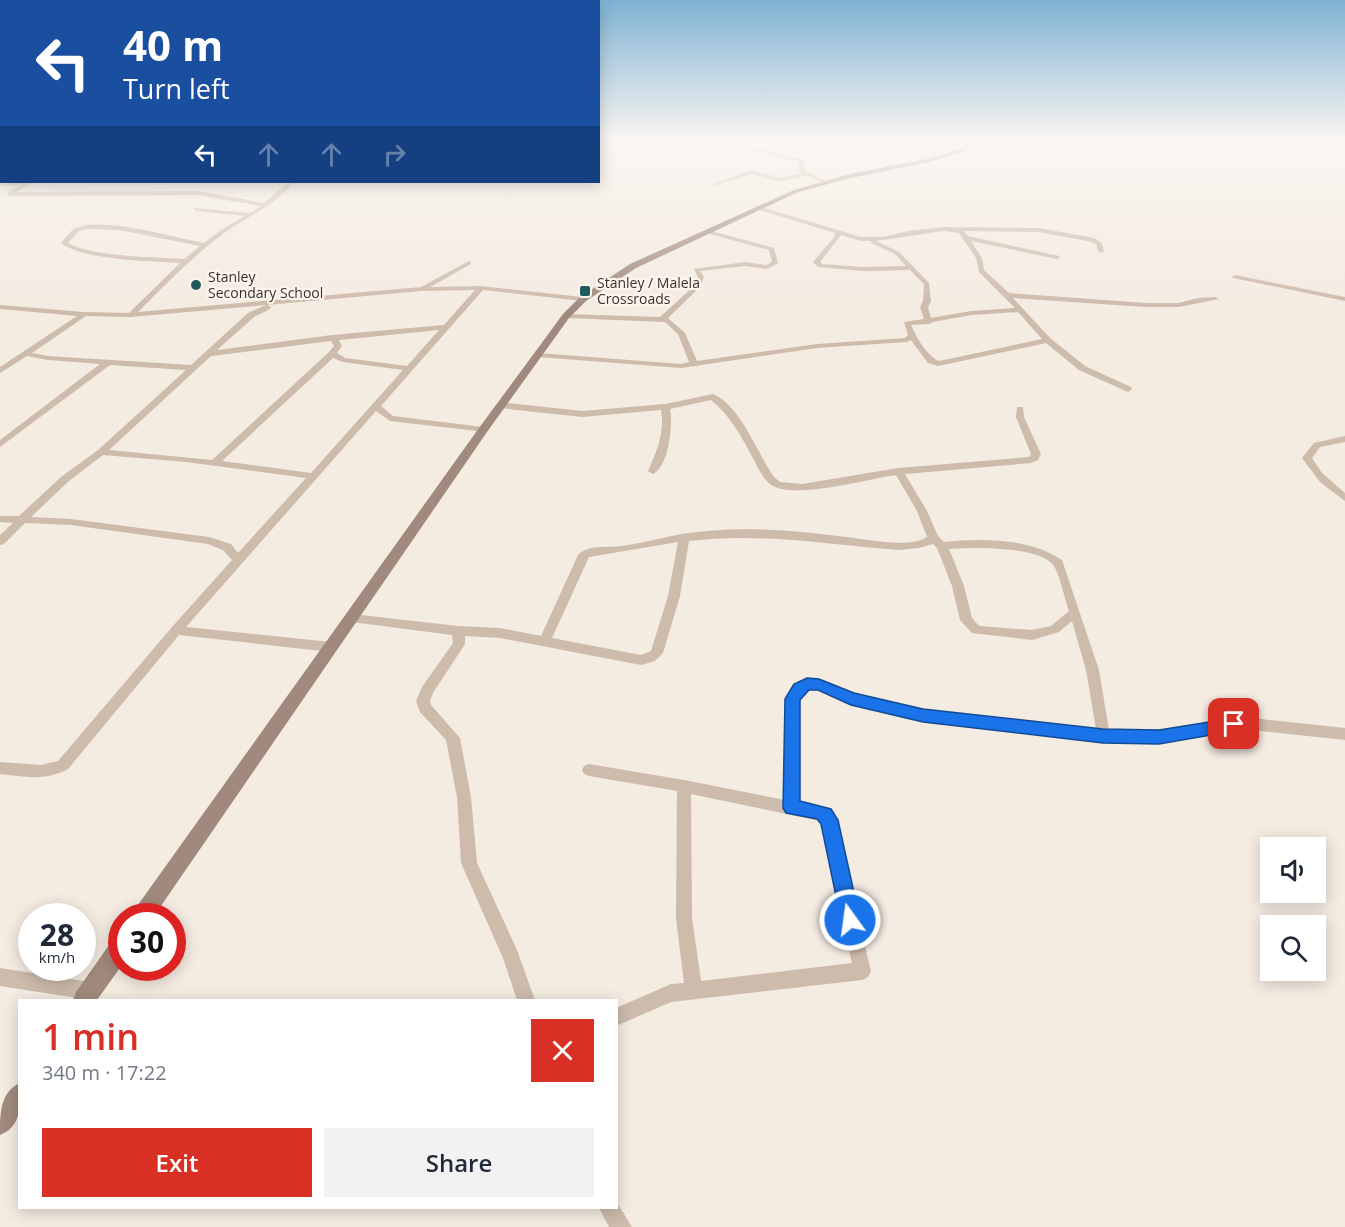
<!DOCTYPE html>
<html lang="en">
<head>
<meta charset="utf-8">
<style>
  :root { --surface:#fff; --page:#f2f2f3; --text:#1f2937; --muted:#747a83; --accent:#d93025 }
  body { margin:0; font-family:"Open Sans",sans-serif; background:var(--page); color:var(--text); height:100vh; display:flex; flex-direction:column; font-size:22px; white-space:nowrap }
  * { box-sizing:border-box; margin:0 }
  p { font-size:20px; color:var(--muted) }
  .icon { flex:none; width:33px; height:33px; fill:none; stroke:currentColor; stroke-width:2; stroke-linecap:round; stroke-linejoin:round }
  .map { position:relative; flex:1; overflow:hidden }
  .drawer { position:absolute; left:18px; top:999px; width:600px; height:210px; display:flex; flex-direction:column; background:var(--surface); border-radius:0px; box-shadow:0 3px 15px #0003 }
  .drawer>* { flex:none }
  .guide { position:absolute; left:0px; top:0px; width:600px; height:183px; box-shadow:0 3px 15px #0003; background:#1a4fa0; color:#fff; overflow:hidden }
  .tools { position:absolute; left:1260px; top:837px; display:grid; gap:12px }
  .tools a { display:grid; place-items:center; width:66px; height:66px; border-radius:0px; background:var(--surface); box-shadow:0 3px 15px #0003; font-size:30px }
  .speed { position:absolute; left:18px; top:903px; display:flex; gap:12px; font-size:30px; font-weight:700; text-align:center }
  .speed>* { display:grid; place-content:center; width:78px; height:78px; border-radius:50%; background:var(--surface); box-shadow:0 3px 15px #0003; line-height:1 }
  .speed small { font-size:15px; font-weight:400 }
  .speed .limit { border:9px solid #d22; background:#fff; color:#111 }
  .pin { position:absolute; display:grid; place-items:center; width:51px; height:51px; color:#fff; margin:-26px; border-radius:12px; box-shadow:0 3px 9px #0006 }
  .me { position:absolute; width:66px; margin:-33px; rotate:346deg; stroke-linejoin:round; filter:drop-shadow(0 0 4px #0008) }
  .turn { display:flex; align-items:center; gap:21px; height:126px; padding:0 24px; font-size:27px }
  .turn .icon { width:78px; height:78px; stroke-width:2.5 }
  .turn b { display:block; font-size:42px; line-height:51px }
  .lanes { display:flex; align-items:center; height:57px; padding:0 24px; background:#0003; justify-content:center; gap:30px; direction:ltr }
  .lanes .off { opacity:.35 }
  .round { display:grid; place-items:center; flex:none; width:63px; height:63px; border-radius:0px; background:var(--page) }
  .head { display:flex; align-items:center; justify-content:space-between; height:102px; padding:0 24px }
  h1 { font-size:36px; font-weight:600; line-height:45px; color:var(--accent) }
  .primary-button { display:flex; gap:12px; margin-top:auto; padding:12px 24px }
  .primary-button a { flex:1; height:69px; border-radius:0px; background:var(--accent); color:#fff; font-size:24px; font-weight:600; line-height:69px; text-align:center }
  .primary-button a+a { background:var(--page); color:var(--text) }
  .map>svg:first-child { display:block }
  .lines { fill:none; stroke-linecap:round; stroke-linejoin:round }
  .minor { fill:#cdbbac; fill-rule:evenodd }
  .secondary { fill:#a18a7d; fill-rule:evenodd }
  .route { fill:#1a73e8; stroke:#114b97; stroke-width:1.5 }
  .poi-dot { fill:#1f5a5e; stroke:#fbf5ee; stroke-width:2 }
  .labels { text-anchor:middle; stroke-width:4.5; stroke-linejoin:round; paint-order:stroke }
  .far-poi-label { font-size:14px; fill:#3b302b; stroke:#fbf5ee; text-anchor:start }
</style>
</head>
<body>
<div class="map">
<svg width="1345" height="1227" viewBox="0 0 1345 1227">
  <rect width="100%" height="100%" fill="#f4ebe1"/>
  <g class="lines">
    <path class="minor" d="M 750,147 L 804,160 L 805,171 L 828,182 L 823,183 L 806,175 L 780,182 L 752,174 L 713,186 L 713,184 L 752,170 L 780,178 L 802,173 L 798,170 L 799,162 L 748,149 Z
      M 0,182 L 33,182 L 16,192 L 198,191 L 264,203 L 288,182 L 293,182 C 276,206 247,216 223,234 C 192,257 165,285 138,312 L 421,287 L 469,261 L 471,262 L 471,264 L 430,287 L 481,286 L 583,297 L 587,299 L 583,301 L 483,290 L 381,406 L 393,416 L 483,427 L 488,430 L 486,432 L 390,421 L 376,411 L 186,627 L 331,642 L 335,644 L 337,647 L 335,650 L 331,652 L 179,635 L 68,769 C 46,781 24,777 0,774 L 0,762 L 41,765 L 58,761 L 172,627 L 232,560 L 223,550 L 208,544 L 71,525 L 25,523 L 4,544 L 0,545 L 0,535 L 13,523 L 0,522 L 0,516 L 19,516 L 61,477 L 98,450 L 186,370 L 110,365 L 0,447 L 0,440 L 100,364 L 48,360 L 27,356 L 0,373 L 0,367 L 77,316 L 0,309 L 0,305 L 84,312 L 129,313 L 180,263 C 151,261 82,260 61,243 C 65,239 69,232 74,229 C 99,215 175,238 204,243 L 221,230 L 245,216 L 196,211 L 194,208 L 250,213 L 261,206 L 198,195 L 9,196 L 7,193 L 21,185 L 0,186 ZM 88,229 L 120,230 L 200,246 L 184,259 C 153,257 94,257 68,243 L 79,231 ZM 475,290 L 444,325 L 332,335 L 217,350 L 254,317 L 270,309 L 271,307 L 267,305 L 421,291 ZM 266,305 L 248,313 L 191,365 L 48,356 L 32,353 L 86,316 L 131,317 ZM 439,330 L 407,366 L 345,358 L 337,353 L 342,346 L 339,340 ZM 331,341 L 334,346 L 329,352 L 212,460 L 109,450 L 211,356 ZM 333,358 L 343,362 L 403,370 L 311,473 L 222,461 ZM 103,455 L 186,462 L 306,478 L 238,553 L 231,544 L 209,537 L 71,519 L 31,517 L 69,481 Z
      M 758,206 L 861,237 L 883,237 L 908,231 L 944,227 L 1039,228 L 1094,238 L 1102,243 L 1104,251 L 1101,253 L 1098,251 L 1096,244 L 1092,242 L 1039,232 L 964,231 L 968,236 L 1059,256 L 1060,257 L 1057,259 L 971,241 L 982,258 L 984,270 L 1009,293 L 1145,303 L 1179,303 L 1198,298 L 1215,297 L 1219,299 L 1179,307 L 1145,307 L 1013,298 L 1050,338 L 1085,366 L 1131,387 L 1132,389 L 1128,392 L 1079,370 L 1046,343 L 938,366 L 928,363 L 911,340 L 907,342 L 817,348 L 681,368 L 538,357 L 534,355 L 538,353 L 681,364 L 689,362 L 678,334 L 665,322 L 566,318 L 562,316 L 566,314 L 660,317 L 695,285 L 698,277 L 694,269 L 745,262 L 766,265 L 772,262 L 769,250 L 706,233 L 708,230 L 774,248 L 778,263 L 767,269 L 745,266 L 700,271 L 704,277 L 700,287 L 668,318 L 685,333 L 697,361 L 817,344 L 905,338 L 908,335 L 904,322 L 924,319 L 920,307 L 923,301 L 924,284 L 910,270 L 863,271 L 818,267 L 813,262 L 835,236 L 835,233 L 756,209 ZM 944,231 L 959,233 L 976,258 L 979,272 L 1015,308 L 971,311 L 931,318 L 928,307 L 931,301 L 929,283 L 899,252 L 876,241 ZM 841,235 L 861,241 L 871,241 L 871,243 L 895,254 L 906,266 L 863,267 L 822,264 L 820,262 ZM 1018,312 L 1042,339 L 939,361 C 927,356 916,337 911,325 L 929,324 L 933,322 L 971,315 Z
      M 1235,275 L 1345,297 L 1345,301 L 1233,278 L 1232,277 Z
      M 713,394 C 741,406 757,453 774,477 L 780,482 L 802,484 L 898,468 L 1029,457 L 1031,454 L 1016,417 L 1017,407 L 1023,407 L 1024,417 L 1041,454 L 1038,460 L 1031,463 L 905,474 L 927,511 L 938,536 L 944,542 C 983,538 1029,538 1062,560 L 1099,670 L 1109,730 L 1159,731 L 1243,717 L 1345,728 L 1345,740 L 1243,729 L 1159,743 L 1103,742 L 923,721 L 851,704 L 818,689 L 809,689 L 799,700 L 799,803 L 830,810 L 837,821 L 847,874 L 871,971 L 868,977 L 862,980 L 671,1002 L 616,1026 L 616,1008 L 671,984 L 684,983 L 676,918 L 677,791 L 589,776 L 584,774 L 582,770 L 584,766 L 589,764 L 684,780 L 785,800 L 785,699 L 795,684 L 807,679 L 819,679 L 854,694 L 923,709 L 1096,729 L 1086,670 L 1072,621 L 1059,632 L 1032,640 L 972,633 L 960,620 L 952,586 L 937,548 L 933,544 L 919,548 L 899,550 C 828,545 760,532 689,541 L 680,596 L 663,653 L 655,661 L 641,665 L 500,638 L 465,636 L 465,644 L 433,693 L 430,701 L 431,705 L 460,738 L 471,797 L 477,863 L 517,950 L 535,1000 L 517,1000 L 503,958 L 461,863 L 457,797 L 446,740 L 420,712 L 416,701 L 422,687 L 453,643 L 452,635 L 352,622 L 346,618 L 352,614 L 458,626 L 500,628 L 541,636 L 578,555 C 588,544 609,548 622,546 C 642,543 661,538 681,534 C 735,525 792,530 846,537 C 867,539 909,549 927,537 L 917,511 L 896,475 C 867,479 797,499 773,486 C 764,481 758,468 754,460 C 742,438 731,416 711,400 L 670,409 C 673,425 669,466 653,474 L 648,471 C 657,451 665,432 661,410 L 582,417 L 500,408 L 496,405 L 500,402 L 582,411 L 665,404 ZM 678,542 L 668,596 L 651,651 L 641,655 L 552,638 L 589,557 ZM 969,548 C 988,548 1043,548 1054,566 C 1061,579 1064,597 1069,611 L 1051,626 L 1032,630 L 979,626 L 972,618 L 964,586 L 949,549 ZM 691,794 L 820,821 L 852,963 L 701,981 L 692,918 Z
      M 1345,436 L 1345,442 L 1320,447 L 1312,458 L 1322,473 L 1345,493 L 1345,501 L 1320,482 L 1302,458 L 1314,443 Z
      M 0,968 L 90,982 L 96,985 L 99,991 L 96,997 L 90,1000 L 0,986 Z
      M 616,1201 L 632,1227 L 609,1227 L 599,1208 L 616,1208 Z"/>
    <path class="secondary" d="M 975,139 L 981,139 L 962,152 L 930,162 L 851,178 L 798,192 L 636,268 L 586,301 L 569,318 L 487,432 L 154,916 L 132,916 L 135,909 L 479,428 L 563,314 L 580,297 L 630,264 L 794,190 L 850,174 L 927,159 L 958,150 Z
      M 122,936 L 122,965 L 97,1000 L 73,1000 L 76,992 L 114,938 Z
      M 20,1083 C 20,1104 23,1126 0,1135 C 0,1114 0,1092 20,1083 Z"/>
  </g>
  <linearGradient id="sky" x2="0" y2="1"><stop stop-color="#7eb2d2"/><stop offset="0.45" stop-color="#faf6f2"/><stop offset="1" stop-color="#faf6f2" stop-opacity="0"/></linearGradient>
  <rect width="1345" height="310" fill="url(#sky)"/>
  <path class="route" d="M 807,678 L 819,679 L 854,693 L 923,709 L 1103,729 L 1159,730 L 1234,718 L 1240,720 L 1242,724 L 1240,729 L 1234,731 L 1159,744 L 1103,743 L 923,722 L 851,705 L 818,690 L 809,690 L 800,700 L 800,801 L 831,809 L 838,820 L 860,920 L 857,926 L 850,929 L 844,926 L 841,920 L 821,824 L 817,819 L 786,813 L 783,808 L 785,699 L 794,684 Z"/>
  <g class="poi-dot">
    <circle cx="196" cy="285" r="6"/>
    <rect x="579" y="285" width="12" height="12" rx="3"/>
  </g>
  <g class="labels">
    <g class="far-poi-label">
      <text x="208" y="282">Stanley<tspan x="208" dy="16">Secondary School</tspan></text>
      <text x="597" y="288">Stanley / Malela<tspan x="597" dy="16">Crossroads</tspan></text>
    </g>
  </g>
</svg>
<div class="tools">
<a><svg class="icon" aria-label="sound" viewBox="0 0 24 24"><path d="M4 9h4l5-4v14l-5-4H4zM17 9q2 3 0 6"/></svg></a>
<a><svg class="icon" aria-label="search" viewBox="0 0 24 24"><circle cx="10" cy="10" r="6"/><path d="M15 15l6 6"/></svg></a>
</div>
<div class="speed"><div>28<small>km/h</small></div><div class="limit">30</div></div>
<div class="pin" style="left:1234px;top:724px;background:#d93025"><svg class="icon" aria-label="arrive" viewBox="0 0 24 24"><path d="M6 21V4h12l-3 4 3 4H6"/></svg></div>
<svg class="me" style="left:850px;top:920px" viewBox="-20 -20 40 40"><circle r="17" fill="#1a73e8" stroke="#fff" stroke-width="3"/><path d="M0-11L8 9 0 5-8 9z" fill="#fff"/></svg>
<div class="guide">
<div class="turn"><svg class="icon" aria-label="left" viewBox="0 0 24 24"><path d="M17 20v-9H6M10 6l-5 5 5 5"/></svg><div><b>40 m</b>Turn left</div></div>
<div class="lanes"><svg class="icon" aria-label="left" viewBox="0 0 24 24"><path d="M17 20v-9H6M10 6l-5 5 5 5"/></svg><svg class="icon off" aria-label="ahead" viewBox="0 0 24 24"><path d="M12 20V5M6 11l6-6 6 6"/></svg><svg class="icon off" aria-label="ahead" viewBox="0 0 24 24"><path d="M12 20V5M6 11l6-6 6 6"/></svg><svg class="icon off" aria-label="right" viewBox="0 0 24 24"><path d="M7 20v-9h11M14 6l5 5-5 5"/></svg></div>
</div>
<section class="drawer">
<div class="head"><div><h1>1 min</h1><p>340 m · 17:22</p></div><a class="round" style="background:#d93025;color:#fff"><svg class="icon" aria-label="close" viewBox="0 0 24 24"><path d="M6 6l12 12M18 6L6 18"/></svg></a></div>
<div class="primary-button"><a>Exit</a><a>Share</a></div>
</section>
</div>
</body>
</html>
